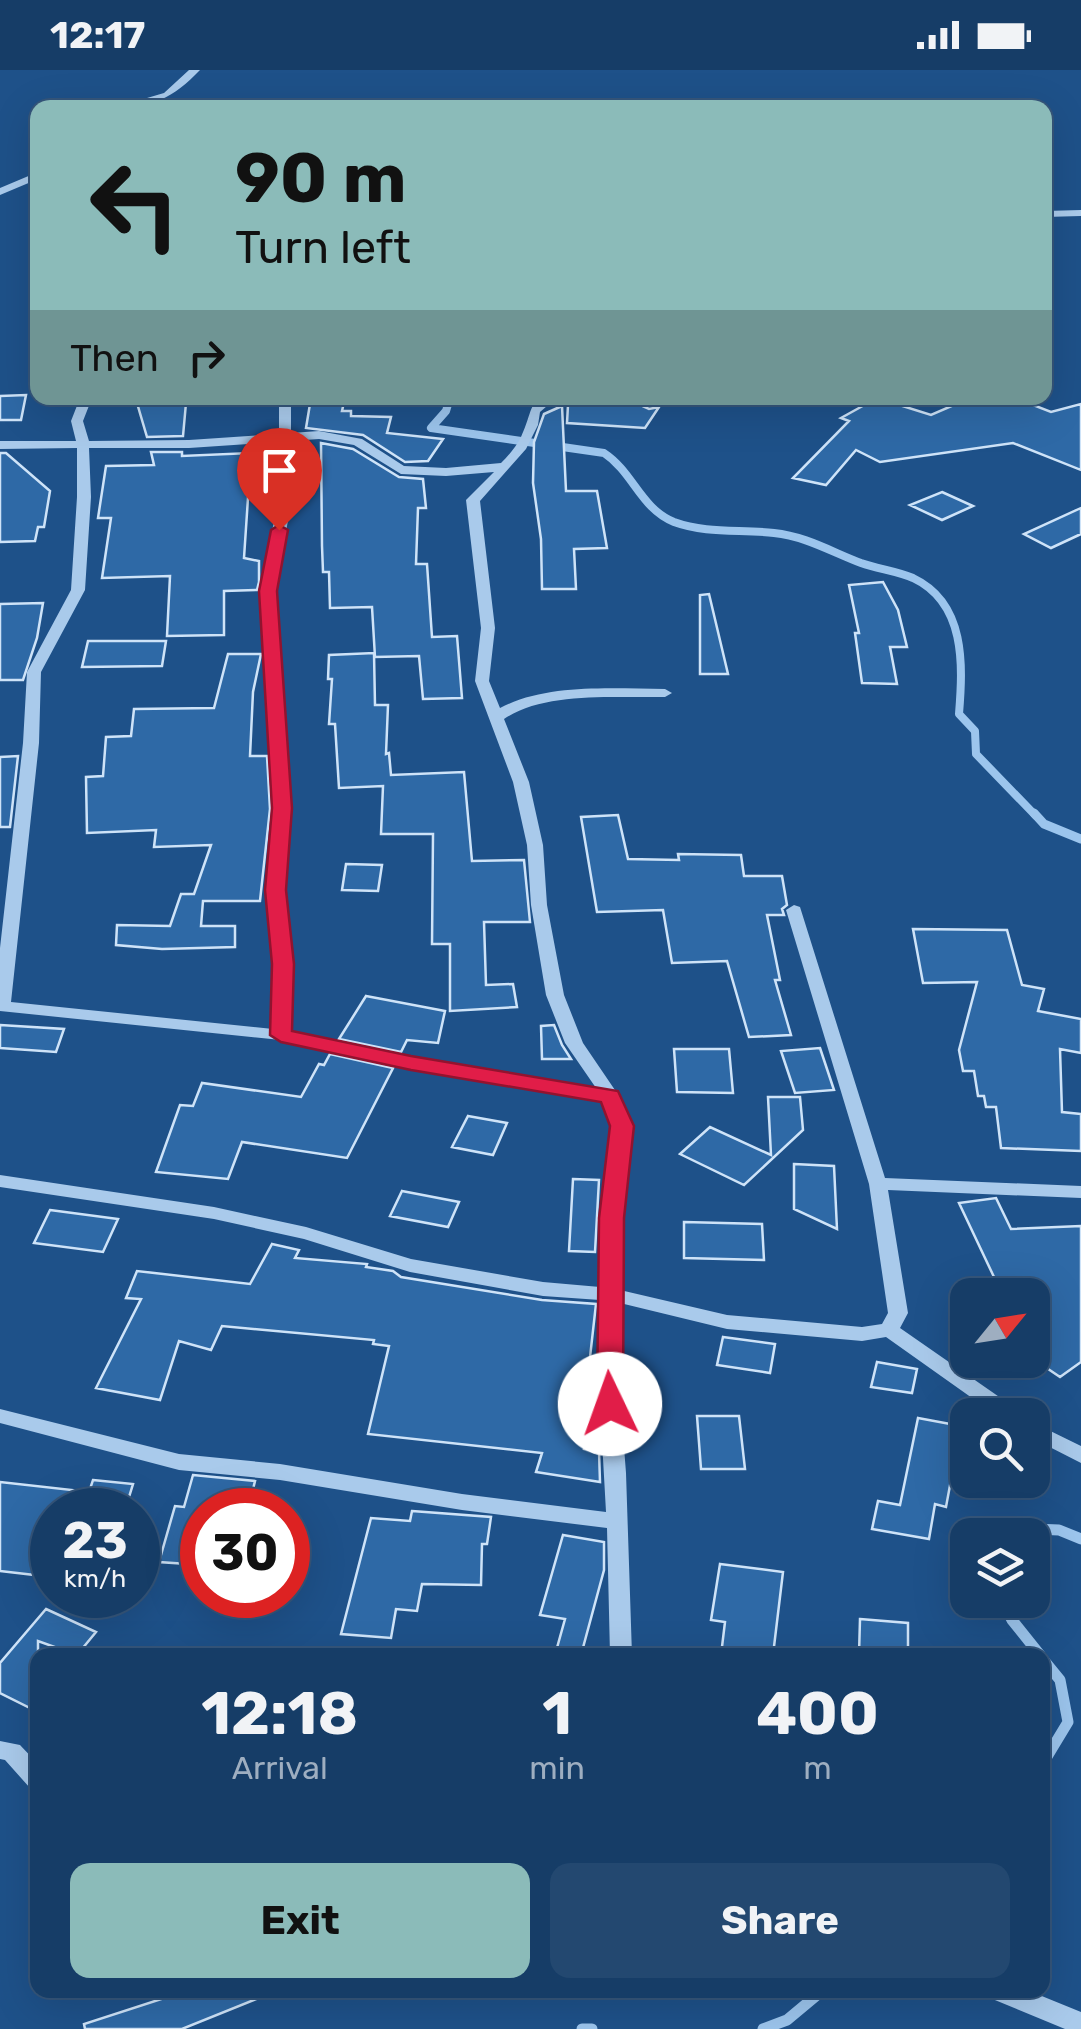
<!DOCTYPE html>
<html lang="en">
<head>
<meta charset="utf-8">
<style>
  :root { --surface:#163d67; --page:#234870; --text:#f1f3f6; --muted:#9eaec0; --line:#35567b; --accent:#8bbbb9 }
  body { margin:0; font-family:Rubik,sans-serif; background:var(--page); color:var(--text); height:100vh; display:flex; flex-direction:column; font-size:38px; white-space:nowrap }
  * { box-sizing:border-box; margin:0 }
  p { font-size:32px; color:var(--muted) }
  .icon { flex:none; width:55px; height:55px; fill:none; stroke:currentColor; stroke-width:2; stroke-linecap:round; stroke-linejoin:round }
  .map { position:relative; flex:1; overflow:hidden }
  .panel { position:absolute; left:30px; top:1578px; width:1020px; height:350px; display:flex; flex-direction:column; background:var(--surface); border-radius:20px; box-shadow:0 10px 40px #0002,0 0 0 2px var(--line) }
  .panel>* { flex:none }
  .top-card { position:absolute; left:30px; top:30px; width:1022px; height:305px; border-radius:20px; box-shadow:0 10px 40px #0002,0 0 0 2px var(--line); background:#8bbbb9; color:#111; overflow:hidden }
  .needle { width:65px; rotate:60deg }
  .controls { position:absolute; left:950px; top:1208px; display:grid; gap:20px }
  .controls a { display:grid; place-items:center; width:100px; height:100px; border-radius:20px; background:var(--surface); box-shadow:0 10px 40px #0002,0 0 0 2px var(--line); font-size:50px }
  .speed { position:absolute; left:30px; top:1418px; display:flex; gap:20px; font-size:50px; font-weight:700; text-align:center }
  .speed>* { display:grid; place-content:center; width:130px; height:130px; border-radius:50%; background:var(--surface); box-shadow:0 10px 40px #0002,0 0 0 2px var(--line); line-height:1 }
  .speed small { font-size:25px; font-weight:400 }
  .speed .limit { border:15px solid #d22; background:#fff; color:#111 }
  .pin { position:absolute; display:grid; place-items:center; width:85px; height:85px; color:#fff; margin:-102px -42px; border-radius:50% 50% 50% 0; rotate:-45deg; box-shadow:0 0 10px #0007 }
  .pin .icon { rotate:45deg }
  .me { position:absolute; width:110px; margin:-55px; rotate:357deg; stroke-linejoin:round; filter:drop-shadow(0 0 8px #0008) }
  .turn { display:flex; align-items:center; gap:35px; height:210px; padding:0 40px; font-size:45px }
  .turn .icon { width:130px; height:130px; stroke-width:2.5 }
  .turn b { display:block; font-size:70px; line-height:85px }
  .then { display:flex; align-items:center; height:95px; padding:0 40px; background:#0003; gap:20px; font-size:38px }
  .eta { display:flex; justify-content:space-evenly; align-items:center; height:170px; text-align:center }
  .eta b { font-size:60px; font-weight:700; line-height:70px }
  .action { display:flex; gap:20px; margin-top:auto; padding:20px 40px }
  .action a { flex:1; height:115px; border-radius:20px; background:var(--accent); color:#111; font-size:40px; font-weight:700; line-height:115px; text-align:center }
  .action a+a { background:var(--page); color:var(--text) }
  .status { display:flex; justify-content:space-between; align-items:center; height:70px; padding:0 50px; background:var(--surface); direction:ltr }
  .status svg { height:28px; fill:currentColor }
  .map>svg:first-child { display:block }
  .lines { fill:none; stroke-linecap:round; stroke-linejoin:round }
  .stream-far2 { stroke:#9cc5ed; stroke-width:8 }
  .stream-far1 { stroke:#9cc5ed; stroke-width:9 }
  .stream { stroke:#9cc5ed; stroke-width:11 }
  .building { fill:#2e69a6; stroke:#cee3f8; stroke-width:2.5 }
  .minor { fill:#a9caeb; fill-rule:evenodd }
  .route { fill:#e11d48; stroke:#92132f; stroke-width:2.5 }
</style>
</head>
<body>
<div class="status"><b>12:17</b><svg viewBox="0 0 49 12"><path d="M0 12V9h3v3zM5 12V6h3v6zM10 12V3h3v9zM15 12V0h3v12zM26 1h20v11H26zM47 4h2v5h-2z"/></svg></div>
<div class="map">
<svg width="1081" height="1959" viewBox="0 0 1081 1959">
  <rect width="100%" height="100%" fill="#1e5189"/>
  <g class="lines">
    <path class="stream-far2" d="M 457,328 L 449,331 L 446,341 L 431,358 L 604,383 C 633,402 641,439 674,452 C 707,464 740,459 774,463 C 805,466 832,482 861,493 C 878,499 897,501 913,508 C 966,533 963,595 959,644 L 975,661 L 976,684 L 1036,746"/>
    <path class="stream-far1" d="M 1034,743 L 1044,754 L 1081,769"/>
    <path class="stream" d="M 1001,1465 L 1008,1458 L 1059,1460 L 1081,1469
      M 1002,1530 L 1012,1550 L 1040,1585
      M 1042,1588 L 1060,1610 L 1068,1652 L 1042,1695
      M 582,1959 L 592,1959
      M 763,1959 L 787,1950 L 823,1920"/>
  </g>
  <path class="building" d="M 26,325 L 21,350 L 0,350 L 0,326 Z
    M 311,328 L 345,328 L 342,341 L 351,341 L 351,346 L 391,347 L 387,363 L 443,369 L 428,391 L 405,392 L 363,365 L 306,358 Z
    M 574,328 L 625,328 L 649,339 L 659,337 L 645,358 L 567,353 L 568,335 Z
    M 877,328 L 931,345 L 970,328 L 1015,328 L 1051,342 L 1081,334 L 1081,400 L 1013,373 L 880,392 L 856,380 L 826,415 L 793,408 L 849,351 L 841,348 Z
    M 137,333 L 186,333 L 183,366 L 147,367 Z
    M 562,336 L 566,421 L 597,421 L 607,478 L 574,479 L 576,519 L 542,519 L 541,469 L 533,413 L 534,372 L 544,344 Z
    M 321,373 L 353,379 L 399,407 L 423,409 L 426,438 L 418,438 L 416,494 L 427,494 L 432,567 L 457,566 L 462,628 L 423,629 L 419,586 L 375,587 L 372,537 L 330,538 L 329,502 L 323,502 L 322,476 Z
    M 151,382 L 182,382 L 182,386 L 251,383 L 244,488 L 259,491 L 259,512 L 257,520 L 224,521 L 224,565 L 167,566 L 170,506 L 102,508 L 111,448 L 98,448 L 106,396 L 154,395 Z
    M 0,383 L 6,383 L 50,421 L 44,457 L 38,457 L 35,471 L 0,472 Z
    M 942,422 L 973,436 L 942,450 L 910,435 Z
    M 1081,438 L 1081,464 L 1051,478 L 1024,464 Z
    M 883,512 L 898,540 L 907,577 L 890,577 L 897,614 L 862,613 L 855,563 L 859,563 L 849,515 Z
    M 709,524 L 728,604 L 700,604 L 700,525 Z
    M 43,533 L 37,568 L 23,610 L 0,610 L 0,534 Z
    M 88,571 L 166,571 L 162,596 L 82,597 Z
    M 374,583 L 375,635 L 388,635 L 386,684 L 389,683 L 391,705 L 464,702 L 472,791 L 524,790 L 530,852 L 484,852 L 486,915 L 513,914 L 517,937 L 450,941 L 450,874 L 432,874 L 433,764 L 381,764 L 383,716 L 339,718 L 335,654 L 329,654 L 332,609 L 328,609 L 329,585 Z
    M 228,584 L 261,584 L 253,622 L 250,686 L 267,686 L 270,739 L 260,831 L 203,831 L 201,856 L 235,856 L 235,877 L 162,879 L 116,875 L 117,855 L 170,856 L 181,824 L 194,824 L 211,775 L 154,777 L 156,760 L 87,763 L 86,707 L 103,706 L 106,667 L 131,666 L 134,639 L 214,638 Z
    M 18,686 L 10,757 L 0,757 L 0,687 Z
    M 618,745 L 628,789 L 679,790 L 678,784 L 741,785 L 744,806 L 782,806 L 787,835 L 782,839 L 784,845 L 767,845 L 780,910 L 775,910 L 791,965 L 749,967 L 727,891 L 672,893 L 663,840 L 597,842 L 581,747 Z
    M 346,794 L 382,795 L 378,821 L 342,820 Z
    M 913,859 L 1007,860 L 1022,915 L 1044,919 L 1038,941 L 1081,949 L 1081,983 L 1060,979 L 1062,1042 L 1081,1044 L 1081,1081 L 1001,1078 L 996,1037 L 986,1037 L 984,1026 L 978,1026 L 974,1001 L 963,1001 L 959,980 L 977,912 L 923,913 Z
    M 366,926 L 445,941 L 438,973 L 407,970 L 401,982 L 339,969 Z
    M 0,955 L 64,959 L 56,982 L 0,978 Z
    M 554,955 L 562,975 L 571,989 L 542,989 L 541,956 Z
    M 820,978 L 834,1020 L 795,1023 L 781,981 Z
    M 674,979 L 729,979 L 733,1023 L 677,1022 Z
    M 330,984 L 393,998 L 347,1088 L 242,1072 L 228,1109 L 156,1102 L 180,1035 L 193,1036 L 202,1013 L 301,1027 L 319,994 L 324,995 Z
    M 768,1027 L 800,1027 L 803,1060 L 744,1115 L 680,1084 L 710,1057 L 771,1085 Z
    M 468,1046 L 507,1053 L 493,1085 L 452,1077 Z
    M 794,1094 L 834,1096 L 837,1159 L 794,1139 Z
    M 573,1109 L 599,1110 L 595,1182 L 569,1181 Z
    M 402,1121 L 459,1132 L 448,1157 L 390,1146 Z
    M 996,1128 L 1011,1159 L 1081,1156 L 1081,1292 L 1060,1307 L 1032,1288 L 1032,1225 L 966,1225 L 994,1207 L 959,1133 Z
    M 50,1140 L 118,1149 L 103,1182 L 34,1173 Z
    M 684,1152 L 762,1154 L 764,1190 L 684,1188 Z
    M 272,1174 L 299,1180 L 295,1188 L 367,1194 L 366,1197 L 393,1201 L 401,1207 L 542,1230 L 596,1234 L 587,1314 L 595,1315 L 596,1331 L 584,1379 L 599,1381 L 600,1412 L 536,1402 L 542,1383 L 368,1364 L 389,1276 L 373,1274 L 374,1270 L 222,1256 L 211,1280 L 179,1271 L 160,1330 L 96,1318 L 141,1229 L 126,1228 L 137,1201 L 250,1214 Z
    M 723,1267 L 775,1274 L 770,1303 L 717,1295 Z
    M 877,1292 L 917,1299 L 912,1323 L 871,1317 Z
    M 697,1346 L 739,1346 L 745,1399 L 701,1399 Z
    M 918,1348 L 961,1356 L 946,1437 L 935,1434 L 929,1469 L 872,1459 L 878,1431 L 900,1435 Z
    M 193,1405 L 255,1411 L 248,1440 L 202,1440 L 202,1495 L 159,1492 L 175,1436 L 184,1437 Z
    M 93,1410 L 133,1414 L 125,1440 L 52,1440 L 52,1507 L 0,1501 L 0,1412 L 89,1422 Z
    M 412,1441 L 491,1447 L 487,1474 L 482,1474 L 481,1515 L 422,1514 L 417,1541 L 396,1539 L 391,1568 L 341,1564 L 371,1448 L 410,1451 Z
    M 563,1465 L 604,1472 L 604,1500 L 581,1585 L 555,1585 L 565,1549 L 540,1545 Z
    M 720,1494 L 783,1502 L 773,1585 L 721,1585 L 725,1552 L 711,1550 Z
    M 46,1539 L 96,1562 L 77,1585 L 38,1571 L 38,1642 L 0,1623 L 0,1593 Z
    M 860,1549 L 908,1553 L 908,1585 L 859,1585 Z
    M 189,1920 L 276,1921 L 182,1959 L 85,1959 L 84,1954 Z"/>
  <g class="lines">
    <path class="minor" d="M 189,0 L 200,0 C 173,28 153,38 113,38 L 164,23 Z
      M 38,102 L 38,109 L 0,125 L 0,118 Z
      M 1081,140 L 1081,146 L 1045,147 L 1045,141 Z
      M 80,328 L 92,328 L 83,351 L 89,371 L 189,370 L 279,364 L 279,328 L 291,328 L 291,363 L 319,361 L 362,369 L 404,396 L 446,398 L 501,393 C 509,385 516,377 521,367 C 537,333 523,328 570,328 L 568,331 L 547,336 L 540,342 L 538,355 L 526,379 L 480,431 L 495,558 L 489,611 L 500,638 C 548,613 613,619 665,619 L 672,623 L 665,627 C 618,628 544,621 504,649 L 529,712 L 543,775 L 547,835 L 564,925 L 583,973 L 619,1026 L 631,1056 L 621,1148 L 620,1220 L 727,1245 L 862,1257 L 882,1254 L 888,1243 L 869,1114 L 786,840 L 794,835 L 800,837 L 885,1108 L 1081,1116 L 1081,1128 L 888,1120 L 908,1243 L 900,1258 L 1018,1340 L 1021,1345 L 996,1345 L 886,1267 L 862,1271 L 727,1259 L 620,1233 L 618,1299 L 626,1403 L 632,1585 L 610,1585 L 607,1458 L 462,1440 L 280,1410 L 179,1400 L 0,1353 L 0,1339 L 179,1384 L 280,1394 L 462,1424 L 606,1442 L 598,1299 L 600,1230 L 543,1226 L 410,1202 L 304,1169 L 214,1149 L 0,1117 L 0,1105 L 214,1137 L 306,1157 L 411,1189 L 543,1212 L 600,1217 L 603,1148 L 613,1056 L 603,1030 L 411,998 L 281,970 L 0,941 L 0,878 L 23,673 L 27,602 L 71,520 L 77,427 L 77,378 L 0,379 L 0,371 L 76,371 L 71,351 ZM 319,369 L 354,375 L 401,404 L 446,406 L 494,402 L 466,430 L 481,558 L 475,611 L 513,712 L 527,775 L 531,835 L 546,925 L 565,973 L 596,1018 L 411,988 L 290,962 L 291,894 L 284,820 L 290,739 L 275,521 L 292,429 L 291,371 ZM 279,372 L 278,429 L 261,521 L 274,739 L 268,820 L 275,894 L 273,959 L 11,932 L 39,673 L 41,602 L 85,520 L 91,427 L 89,378 L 189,378 Z
      M 629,328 L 678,328 L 650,335 Z
      M 1032,1352 L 1081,1376 L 1081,1393 L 1032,1368 Z
      M 0,1671 L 20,1675 L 38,1694 L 38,1720 L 30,1718 L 5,1690 L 0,1689 Z
      M 986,1920 L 1027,1920 L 1081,1942 L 1081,1959 L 1065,1959 L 990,1928 Z"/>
  </g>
  <path class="route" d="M 279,455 L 288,460 L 277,521 L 292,738 L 286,820 L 294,894 L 292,961 L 411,986 L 618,1021 L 634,1056 L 624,1148 L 623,1334 L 620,1340 L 601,1340 L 597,1334 L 599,1148 L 610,1056 L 601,1032 L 411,1000 L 281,972 L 270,965 L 272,894 L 265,820 L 272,738 L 259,521 L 271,460 Z"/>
</svg>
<div class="controls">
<a><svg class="needle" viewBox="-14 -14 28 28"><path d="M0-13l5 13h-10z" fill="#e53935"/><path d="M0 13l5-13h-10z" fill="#9eaec0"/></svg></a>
<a><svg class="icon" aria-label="search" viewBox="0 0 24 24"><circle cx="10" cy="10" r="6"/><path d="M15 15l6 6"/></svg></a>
<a><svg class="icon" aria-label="layers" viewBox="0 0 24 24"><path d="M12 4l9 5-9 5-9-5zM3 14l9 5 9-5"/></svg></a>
</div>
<div class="speed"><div>23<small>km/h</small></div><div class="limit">30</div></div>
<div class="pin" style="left:279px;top:460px;background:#d93025"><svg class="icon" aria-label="arrive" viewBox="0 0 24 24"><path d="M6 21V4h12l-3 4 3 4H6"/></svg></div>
<svg class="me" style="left:610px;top:1334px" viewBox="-20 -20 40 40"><circle r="19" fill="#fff"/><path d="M0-13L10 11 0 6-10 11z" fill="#e11d48"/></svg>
<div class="top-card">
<div class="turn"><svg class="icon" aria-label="left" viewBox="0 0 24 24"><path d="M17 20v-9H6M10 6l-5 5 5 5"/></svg><div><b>90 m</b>Turn left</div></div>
<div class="then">Then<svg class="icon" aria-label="right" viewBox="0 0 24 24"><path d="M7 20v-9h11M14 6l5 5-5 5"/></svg></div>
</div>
<section class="panel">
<div class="eta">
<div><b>12:18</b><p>Arrival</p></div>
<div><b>1</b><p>min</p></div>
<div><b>400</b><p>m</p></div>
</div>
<div class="action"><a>Exit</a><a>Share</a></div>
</section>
</div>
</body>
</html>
